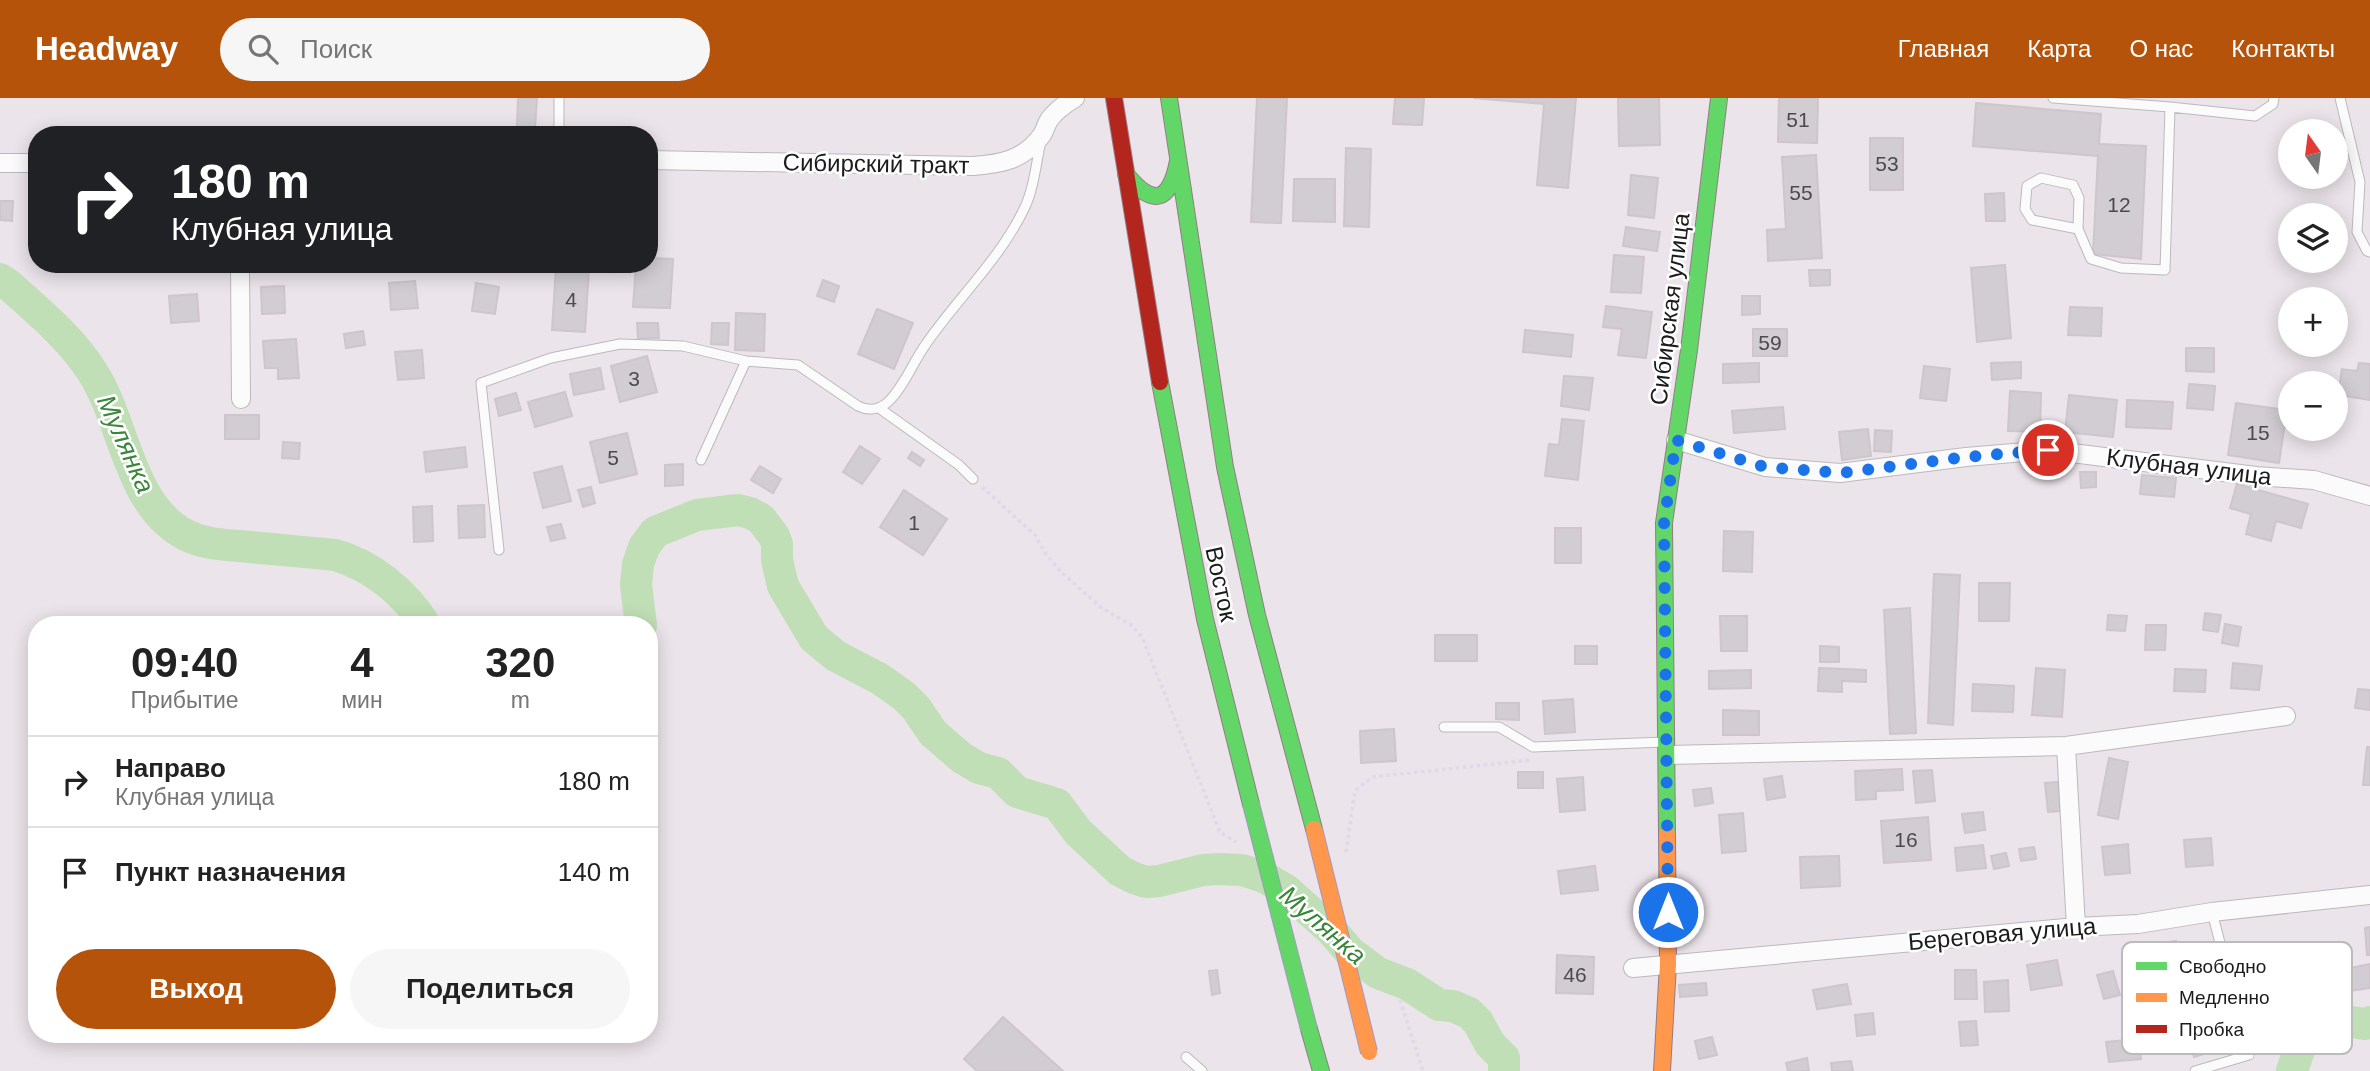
<!DOCTYPE html>
<html lang="ru">
<head>
<meta charset="utf-8">
<style>
  :root { --surface:#fff; --page:#f6f6f6; --text:#222; --muted:#767676; --line:#e0e0e0; --accent:#b45309 }
  body { margin:0; font-family:Helvetica,sans-serif; background:var(--page); color:var(--text); height:100vh; display:flex; flex-direction:column; font-size:26px; white-space:nowrap }
  * { box-sizing:border-box; margin:0 }
  p { font-size:23px; color:var(--muted) }
  .icon { flex:none; width:38px; height:38px; fill:none; stroke:currentColor; stroke-width:2; stroke-linecap:round; stroke-linejoin:round }
  .map { position:relative; flex:1; overflow:hidden }
  .drawer { position:absolute; left:28px; top:518px; width:630px; height:427px; display:flex; flex-direction:column; background:var(--surface); border-radius:28px; box-shadow:0 4px 18px #0003 }
  .drawer>* { flex:none }
  .hud { position:absolute; left:28px; top:28px; width:630px; height:147px; border-radius:28px; box-shadow:0 4px 18px #0003; background:#202124; color:#fff; overflow:hidden }
  .needle { width:46px; rotate:346deg }
  .controls { position:absolute; left:2278px; top:21px; display:grid; gap:14px }
  .controls a { display:grid; place-items:center; width:70px; height:70px; border-radius:50%; background:var(--surface); box-shadow:0 4px 18px #0003; font-size:35px }
  .pin { position:absolute; display:grid; place-items:center; width:60px; height:60px; color:#fff; margin:-30px; border:4px solid #fff; border-radius:50%; box-shadow:0 2px 7px #0007 }
  .me { position:absolute; width:77px; margin:-38px; rotate:0deg; stroke-linejoin:round; filter:drop-shadow(0 0 5px #0008) }
  .turn { display:flex; align-items:center; gap:24px; height:147px; padding:0 28px; font-size:32px }
  .turn .icon { width:91px; height:91px; stroke-width:2.5 }
  .turn b { display:block; font-size:49px; line-height:60px }
  .eta { display:flex; justify-content:space-evenly; align-items:center; height:119px; text-align:center }
  .eta b { font-size:42px; font-weight:600; line-height:49px }
  .primary-button { display:flex; gap:14px; margin-top:auto; padding:14px 28px }
  .primary-button a { flex:1; height:80px; border-radius:42px; background:var(--accent); color:#fff; font-size:28px; font-weight:600; line-height:80px; text-align:center }
  .primary-button a+a { background:var(--page); color:var(--text) }
  ul { padding:0; list-style:none }
  li { display:flex; align-items:center; gap:21px; height:91px; padding:0 28px; border-top:2px solid var(--line) }
  li div { flex:1 }
  li b { display:block; font-size:26px }
  li em { font-style:normal }
  header { display:flex; align-items:center; gap:42px; box-sizing:border-box; height:98px; padding:0 35px; background:var(--accent); color:#fff }
  header strong { font-size:33px }
  nav { display:flex; gap:38px; margin-inline-start:auto; font-size:24px }
  .search { width:490px; height:63px; background:var(--page); display:flex; align-items:center; gap:18px; box-sizing:border-box; padding:0 24px; border-radius:38px; color:var(--muted); font-size:26px }
  .map>svg:first-child { display:block }
  .lines { fill:none; stroke-linecap:round; stroke-linejoin:round }
  .river { stroke:#c1dfb6; stroke-width:32 }
  .building { fill:#d2cdd3; stroke:#cec5cd; stroke-width:2 }
  .lane-casing { stroke:#bcb9bc; stroke-width:11 }
  .street-casing { stroke:#bcb9bc; stroke-width:20 }
  .fast-casing { stroke:#957c86; stroke-width:18 }
  .slow-casing { stroke:#957c86; stroke-width:18 }
  .jam-casing { stroke:#957c86; stroke-width:18 }
  .path { stroke:#e3d7ea; stroke-width:3.5; stroke-dasharray:3.5 3.5; stroke-linecap:butt }
  .lane { stroke:#fcfbfc; stroke-width:9 }
  .street { stroke:#fcfbfc; stroke-width:18 }
  .fast { stroke:#63d668; stroke-width:16 }
  .slow { stroke:#ff974d; stroke-width:16 }
  .jam { stroke:#b3261e; stroke-width:16 }
  .fast-bridge-casing { stroke:#a399c0; stroke-width:18; stroke-linecap:butt }
  .slow-bridge-casing { stroke:#a399c0; stroke-width:18; stroke-linecap:butt }
  .fast-bridge { stroke:#63d668; stroke-width:16 }
  .slow-bridge { stroke:#ff974d; stroke-width:16 }
  .route { stroke:#1a73e8; stroke-width:12; stroke-dasharray:0 21.6 }
  .labels { text-anchor:middle; stroke-width:5; stroke-linejoin:round; paint-order:stroke }
  .number-label { font-size:21px; fill:#4c4a4c }
  .street-label { font-size:24px; fill:#1c1c1c; stroke:#fff }
  .water-label { font-size:26px; font-style:italic; fill:#3a863b; stroke:#fff }
  .key { fill:#fff; stroke:#bbb; stroke-width:2 }
  .key-label { font-size:19px; fill:#1c1c1c }
</style>
</head>
<body>
<header>
<strong>Headway</strong>
<div class="search"><svg class="icon" aria-label="search" viewBox="0 0 24 24"><circle cx="10" cy="10" r="6"/><path d="M15 15l6 6"/></svg>Поиск</div>
<nav><a>Главная</a><a>Карта</a><a>О нас</a><a>Контакты</a></nav>
</header>
<div class="map">
<svg width="2370" height="973" viewBox="0 0 2370 973">
  <rect width="100%" height="100%" fill="#ebe4ea"/>
  <g class="lines">
    <path class="river" d="M 0,181 L 9,187 C 40,215 71,240 93,275 C 125,325 129,410 188,438 C 207,447 229,447 250,449 C 279,452 307,454 335,457 C 371,467 406,495 425,527
      M 641,527 L 636,487 L 638,466 L 644,449 L 655,434 L 697,417 L 738,412 L 750,415 L 761,421 L 774,438 L 777,446 L 777,462 L 783,488 L 814,540 L 836,558 L 880,581 L 904,598 L 916,610 L 933,635 L 962,660 L 979,670 L 998,675 L 1017,694 L 1057,706 L 1078,734 L 1120,773 L 1134,780 L 1146,784 L 1159,783 L 1203,772 L 1219,771 L 1242,772 L 1264,779 L 1286,792 L 1331,832 L 1350,854 L 1378,875 L 1407,886 L 1439,907 L 1453,908 L 1469,915 L 1478,924 L 1490,946 L 1504,960 L 1504,973
      M 2292,973 C 2299,952 2305,925 2331,922 C 2341,921 2354,925 2365,926 L 2370,924"/>
  </g>
  <path class="building" d="M 518,0 L 537,0 L 535,30 L 517,30 Z
    M 1257,0 L 1287,0 L 1281,125 L 1251,124 Z
    M 1395,0 L 1424,0 L 1422,27 L 1393,26 Z
    M 1473,0 L 1576,0 L 1568,90 L 1537,87 L 1544,6 Z
    M 1618,0 L 1659,0 L 1660,47 L 1619,48 Z
    M 1779,0 L 1818,0 L 1817,45 L 1778,44 Z
    M 1976,5 L 2101,16 L 2099,46 L 2146,48 L 2141,161 L 2093,156 L 2098,58 L 1973,48 Z
    M 1870,40 L 1903,40 L 1903,92 L 1870,92 Z
    M 1346,50 L 1371,51 L 1369,129 L 1344,128 Z
    M 1816,57 L 1822,160 L 1768,163 L 1767,132 L 1786,131 L 1782,59 Z
    M 1631,77 L 1658,80 L 1654,120 L 1628,117 Z
    M 1294,81 L 1335,81 L 1335,124 L 1293,123 Z
    M 2004,95 L 2005,123 L 1986,123 L 1985,96 Z
    M 0,103 L 13,103 L 12,123 L 0,122 Z
    M 1626,129 L 1660,134 L 1657,153 L 1623,148 Z
    M 1614,157 L 1644,159 L 1641,195 L 1611,194 Z
    M 649,160 L 673,161 L 670,210 L 633,209 L 636,166 L 649,166 Z
    M 2005,167 L 2011,240 L 1977,244 L 1971,170 Z
    M 556,169 L 589,171 L 585,234 L 552,232 Z
    M 1809,172 L 1830,172 L 1830,187 L 1810,188 Z
    M 823,182 L 839,188 L 834,204 L 817,198 Z
    M 415,183 L 418,210 L 391,212 L 389,185 Z
    M 476,185 L 499,189 L 495,216 L 472,213 Z
    M 284,188 L 285,215 L 262,216 L 261,189 Z
    M 197,196 L 199,223 L 171,225 L 169,198 Z
    M 1742,198 L 1760,198 L 1760,216 L 1742,217 Z
    M 1606,208 L 1652,214 L 1646,260 L 1618,257 L 1622,231 L 1603,229 Z
    M 2070,209 L 2102,210 L 2101,238 L 2068,237 Z
    M 877,211 L 913,225 L 894,271 L 858,256 Z
    M 736,215 L 765,216 L 764,253 L 735,252 Z
    M 637,225 L 658,225 L 659,240 L 638,240 Z
    M 712,225 L 729,225 L 728,247 L 711,246 Z
    M 1753,231 L 1787,231 L 1787,258 L 1753,258 Z
    M 1525,232 L 1573,237 L 1571,259 L 1523,254 Z
    M 363,233 L 365,247 L 346,250 L 344,236 Z
    M 296,241 L 299,280 L 278,281 L 278,270 L 265,270 L 263,243 Z
    M 2186,250 L 2214,250 L 2214,274 L 2186,273 Z
    M 422,252 L 424,280 L 398,282 L 395,254 Z
    M 647,258 L 657,294 L 620,304 L 611,268 Z
    M 2021,264 L 2021,280 L 1992,282 L 1991,265 Z
    M 1759,265 L 1759,284 L 1723,285 L 1723,266 Z
    M 2359,265 L 2370,266 L 2370,302 L 2338,297 L 2342,271 L 2357,273 Z
    M 1924,268 L 1950,271 L 1946,303 L 1920,300 Z
    M 600,270 L 604,291 L 574,297 L 570,276 Z
    M 1564,278 L 1593,280 L 1589,312 L 1561,308 Z
    M 2189,286 L 2215,288 L 2213,312 L 2187,310 Z
    M 2010,293 L 2041,295 L 2040,334 L 2008,333 Z
    M 565,294 L 572,318 L 535,329 L 528,304 Z
    M 516,295 L 521,312 L 499,318 L 495,301 Z
    M 2069,297 L 2117,302 L 2113,339 L 2065,334 Z
    M 2127,302 L 2173,304 L 2171,331 L 2126,329 Z
    M 2236,305 L 2287,312 L 2279,365 L 2228,357 Z
    M 1783,309 L 1785,331 L 1734,335 L 1732,313 Z
    M 225,317 L 259,317 L 259,341 L 225,341 Z
    M 1562,321 L 1584,323 L 1578,382 L 1545,378 L 1549,346 L 1559,347 Z
    M 1868,331 L 1871,358 L 1842,362 L 1839,334 Z
    M 1875,332 L 1892,333 L 1891,354 L 1874,353 Z
    M 627,335 L 637,376 L 600,385 L 590,344 Z
    M 283,344 L 300,345 L 299,361 L 282,360 Z
    M 860,348 L 880,361 L 862,386 L 843,374 Z
    M 465,349 L 467,369 L 426,374 L 424,354 Z
    M 912,354 L 924,362 L 920,368 L 908,360 Z
    M 683,366 L 683,387 L 665,388 L 665,367 Z
    M 562,368 L 571,403 L 543,410 L 534,375 Z
    M 760,368 L 781,381 L 773,395 L 751,382 Z
    M 2080,374 L 2096,374 L 2096,389 L 2081,390 Z
    M 2142,377 L 2176,380 L 2174,399 L 2140,396 Z
    M 2237,386 L 2308,406 L 2301,430 L 2276,423 L 2271,443 L 2246,436 L 2251,416 L 2230,410 Z
    M 591,389 L 595,405 L 583,409 L 578,392 Z
    M 904,392 L 947,421 L 923,457 L 880,429 Z
    M 484,407 L 485,439 L 459,440 L 458,408 Z
    M 432,408 L 433,443 L 414,444 L 413,409 Z
    M 561,426 L 565,440 L 551,443 L 547,429 Z
    M 1555,430 L 1581,430 L 1581,465 L 1555,465 Z
    M 1724,433 L 1753,434 L 1752,474 L 1723,473 Z
    M 1934,476 L 1960,477 L 1953,627 L 1928,625 Z
    M 1979,485 L 2010,485 L 2009,523 L 1979,523 Z
    M 1910,510 L 1916,635 L 1890,636 L 1884,512 Z
    M 2205,515 L 2221,517 L 2218,534 L 2203,532 Z
    M 2108,517 L 2127,518 L 2125,533 L 2107,532 Z
    M 1720,518 L 1747,518 L 1747,553 L 1721,553 Z
    M 2225,526 L 2241,529 L 2238,548 L 2222,545 Z
    M 2146,527 L 2166,527 L 2165,552 L 2145,552 Z
    M 1435,537 L 1477,537 L 1477,563 L 1435,563 Z
    M 1575,548 L 1597,548 L 1597,566 L 1575,566 Z
    M 1820,548 L 1839,549 L 1839,564 L 1820,564 Z
    M 2233,565 L 2262,568 L 2259,592 L 2231,590 Z
    M 1819,570 L 1866,572 L 1866,584 L 1842,583 L 1842,594 L 1818,593 Z
    M 2036,570 L 2065,572 L 2062,619 L 2032,617 Z
    M 2175,571 L 2206,572 L 2205,594 L 2174,593 Z
    M 1751,572 L 1751,590 L 1709,591 L 1709,573 Z
    M 1973,586 L 2014,588 L 2013,614 L 1972,613 Z
    M 2358,591 L 2370,592 L 2370,612 L 2355,610 Z
    M 1573,601 L 1575,634 L 1545,636 L 1543,603 Z
    M 1496,605 L 1519,605 L 1519,622 L 1496,621 Z
    M 1723,612 L 1759,613 L 1759,637 L 1723,637 Z
    M 1394,631 L 1396,663 L 1361,665 L 1360,633 Z
    M 2367,649 L 2370,649 L 2370,687 L 2363,687 Z
    M 2109,660 L 2128,664 L 2118,721 L 2098,717 Z
    M 1902,671 L 1903,692 L 1876,693 L 1876,701 L 1856,702 L 1855,673 Z
    M 1932,672 L 1935,703 L 1916,705 L 1913,673 Z
    M 1518,674 L 1543,674 L 1543,690 L 1518,690 Z
    M 1782,678 L 1785,699 L 1767,702 L 1764,681 Z
    M 1583,679 L 1585,712 L 1560,714 L 1557,681 Z
    M 2058,684 L 2061,713 L 2048,714 L 2045,685 Z
    M 1711,690 L 1713,705 L 1695,708 L 1693,692 Z
    M 1983,714 L 1985,732 L 1965,735 L 1962,716 Z
    M 1743,715 L 1746,753 L 1722,755 L 1719,717 Z
    M 1928,719 L 1931,762 L 1884,765 L 1881,723 Z
    M 2211,740 L 2213,767 L 2186,769 L 2184,742 Z
    M 2128,746 L 2130,775 L 2105,777 L 2102,749 Z
    M 1983,747 L 1986,770 L 1957,773 L 1955,750 Z
    M 2034,749 L 2036,761 L 2021,763 L 2019,751 Z
    M 2006,755 L 2009,768 L 1994,771 L 1991,758 Z
    M 1839,758 L 1840,788 L 1801,790 L 1800,759 Z
    M 1595,768 L 1598,792 L 1561,796 L 1558,773 Z
    M 2370,829 L 2370,857 L 2367,857 L 2365,830 Z
    M 2176,843 L 2185,892 L 2160,896 L 2151,847 Z
    M 1557,857 L 1594,859 L 1593,896 L 1556,895 Z
    M 2057,862 L 2062,887 L 2031,892 L 2027,867 Z
    M 2370,866 L 2370,890 L 2349,893 L 2345,871 Z
    M 1217,872 L 1220,895 L 1212,897 L 1209,873 Z
    M 1955,872 L 1976,872 L 1977,901 L 1955,901 Z
    M 2113,873 L 2120,897 L 2104,901 L 2097,877 Z
    M 2008,882 L 2009,913 L 1985,914 L 1984,884 Z
    M 1706,885 L 1707,897 L 1680,899 L 1679,887 Z
    M 1847,886 L 1851,906 L 1817,911 L 1813,892 Z
    M 1873,915 L 1875,936 L 1857,938 L 1855,917 Z
    M 1003,919 L 1063,973 L 977,973 L 964,961 Z
    M 2223,919 L 2231,948 L 2194,959 L 2188,939 L 2173,944 L 2170,935 Z
    M 1976,923 L 1978,947 L 1961,948 L 1959,924 Z
    M 1712,939 L 1717,957 L 1699,961 L 1695,943 Z
    M 2139,941 L 2141,961 L 2109,964 L 2106,944 Z
    M 1807,960 L 1809,973 L 1788,973 L 1786,965 Z
    M 1851,963 L 1853,973 L 1832,973 L 1831,965 Z"/>
  <g class="lines">
    <g class="lane-casing">
      <path id="lane" d="M 559,0 L 559,37
        M 2053,0 L 2170,9
        M 2340,0 L 2360,84 L 2357,134 L 2367,153 L 2370,154
        M 2078,131 L 2032,122 L 2025,111 L 2027,88 L 2041,80 L 2073,87 L 2079,100 L 2078,131 L 2091,161 L 2121,170 L 2165,172 L 2170,9 L 2255,18 L 2273,6 L 2274,0
        M 879,310 L 959,367 L 973,381
        M 701,362 L 746,263
        M 499,452 L 481,285 L 551,260 L 620,246 L 683,248 L 746,263 L 798,267 L 858,308 C 868,313 879,312 888,304 C 904,289 913,264 926,246 C 957,201 1000,161 1024,111 C 1034,91 1036,65 1041,43
        M 1444,629 L 1499,629 L 1533,649 L 1665,644
        M 1186,959 L 1202,973
        M 2195,973 L 2249,957 L 2212,814"/>
    </g>
    <g class="street-casing">
      <path id="street" d="M 649,62 L 973,68 C 1001,66 1024,62 1042,37 C 1045,32 1046,27 1049,22 C 1056,12 1065,6 1075,0
        M 0,65 L 37,65
        M 240,166 L 241,301
        M 1676,342 L 1765,369 L 1840,375 L 1966,359 L 2048,352 L 2256,378 L 2314,382 L 2370,398
        M 2066,648 L 2076,829
        M 1668,657 L 2066,648 L 2286,618
        M 1633,870 L 2076,829 L 2138,826 L 2212,814 L 2370,797"/>
    </g>
    <g class="fast-casing">
      <path id="fast" d="M 1169,0 L 1225,369 L 1257,517 L 1314,731
        M 1126,76 C 1152,109 1170,105 1178,63
        M 1160,284 L 1205,521 L 1251,706
        M 1667,736 L 1664,425 L 1689,252 L 1719,0
        M 1309,931 L 1321,973"/>
    </g>
    <g class="slow-casing">
      <path id="slow" d="M 1662,973 L 1668,866 L 1667,736"/>
    </g>
    <g class="jam-casing">
      <path id="jam" d="M 1114,0 L 1160,284"/>
    </g>
    <path class="path" d="M 982,389 L 1035,437 L 1046,456 L 1062,475 L 1103,511 L 1130,526 L 1142,539 L 1220,734 L 1236,744
      M 1346,754 L 1355,693 L 1372,679 L 1531,662
      M 1400,902 L 1423,973"/>
    <use href="#lane" class="lane"/>
    <use href="#street" class="street"/>
    <use href="#fast" class="fast"/>
    <use href="#slow" class="slow"/>
    <use href="#jam" class="jam"/>
    <g class="fast-bridge-casing">
      <path id="fast-bridge" d="M 1251,706 L 1309,931"/>
    </g>
    <g class="slow-bridge-casing">
      <path id="slow-bridge" d="M 1314,731 L 1369,954"/>
    </g>
    <use href="#fast-bridge" class="fast-bridge"/>
    <use href="#slow-bridge" class="slow-bridge"/>
  </g>
  <g class="lines">
    <path class="route" d="M 1668,814 L 1664,425 L 1676,342 L 1765,369 L 1840,375 L 1966,359 L 2048,352"/>
  </g>
  <g class="labels">
    <g class="number-label">
      <text x="1798" y="29">51</text>
      <text x="1887" y="73">53</text>
      <text x="1801" y="102">55</text>
      <text x="2119" y="114">12</text>
      <text x="571" y="209">4</text>
      <text x="1770" y="252">59</text>
      <text x="634" y="288">3</text>
      <text x="2258" y="342">15</text>
      <text x="613" y="367">5</text>
      <text x="914" y="432">1</text>
      <text x="1906" y="749">16</text>
      <text x="1575" y="884">46</text>
    </g>
    <g class="street-label">
      <text transform="translate(876 66) rotate(1)" y="8">Сибирский тракт</text>
      <text transform="translate(1670 211) rotate(-83)" y="8">Сибирская улица</text>
      <text transform="translate(2189 369) rotate(7)" y="8">Клубная улица</text>
      <text transform="translate(1221 486) rotate(78)" y="8">Восток</text>
      <text transform="translate(2002 836) rotate(-5)" y="8">Береговая улица</text>
    </g>
    <g class="water-label">
      <text transform="translate(126 346) rotate(66)" y="9">Мулянка</text>
      <text transform="translate(1323 827) rotate(41)" y="9">Мулянка</text>
    </g>
  </g>
  <rect x="2122" y="844" width="230" height="112" rx="10" class="key"/>
  <rect x="2136" y="864" width="31" height="8" fill="#63d668"/>
  <rect x="2136" y="895" width="31" height="9" fill="#ff974d"/>
  <rect x="2136" y="927" width="31" height="8" fill="#b3261e"/>
  <g class="key-label">
    <text x="2179" y="875">Свободно</text>
    <text x="2179" y="906">Медленно</text>
    <text x="2179" y="938">Пробка</text>
  </g>
</svg>
<div class="controls">
<a><svg class="needle" viewBox="-14 -14 28 28"><path d="M0-13l5 13h-10z" fill="#e53935"/><path d="M0 13l5-13h-10z" fill="#767676"/></svg></a>
<a><svg class="icon" aria-label="layers" viewBox="0 0 24 24"><path d="M12 4l9 5-9 5-9-5zM3 14l9 5 9-5"/></svg></a>
<a>+</a>
<a>−</a>
</div>
<div class="pin" style="left:2048px;top:352px;background:#d93025"><svg class="icon" aria-label="arrive" viewBox="0 0 24 24"><path d="M6 21V4h12l-3 4 3 4H6"/></svg></div>
<svg class="me" style="left:1668px;top:814px" viewBox="-20 -20 40 40"><circle r="17" fill="#1a73e8" stroke="#fff" stroke-width="3"/><path d="M0-11L8 9 0 5-8 9z" fill="#fff"/></svg>
<div class="hud">
<div class="turn"><svg class="icon" aria-label="right" viewBox="0 0 24 24"><path d="M7 20v-9h11M14 6l5 5-5 5"/></svg><div><b>180 m</b>Клубная улица</div></div>
</div>
<section class="drawer">
<div class="eta">
<div><b>09:40</b><p>Прибытие</p></div>
<div><b>4</b><p>мин</p></div>
<div><b>320</b><p>m</p></div>
</div>
<ul>
<li><svg class="icon" aria-label="right" viewBox="0 0 24 24"><path d="M7 20v-9h11M14 6l5 5-5 5"/></svg><div><b>Направо</b><p>Клубная улица</p></div><em>180 m</em></li>
<li><svg class="icon" aria-label="arrive" viewBox="0 0 24 24"><path d="M6 21V4h12l-3 4 3 4H6"/></svg><div><b>Пункт назначения</b></div><em>140 m</em></li>
</ul>
<div class="primary-button"><a>Выход</a><a>Поделиться</a></div>
</section>
</div>
</body>
</html>
